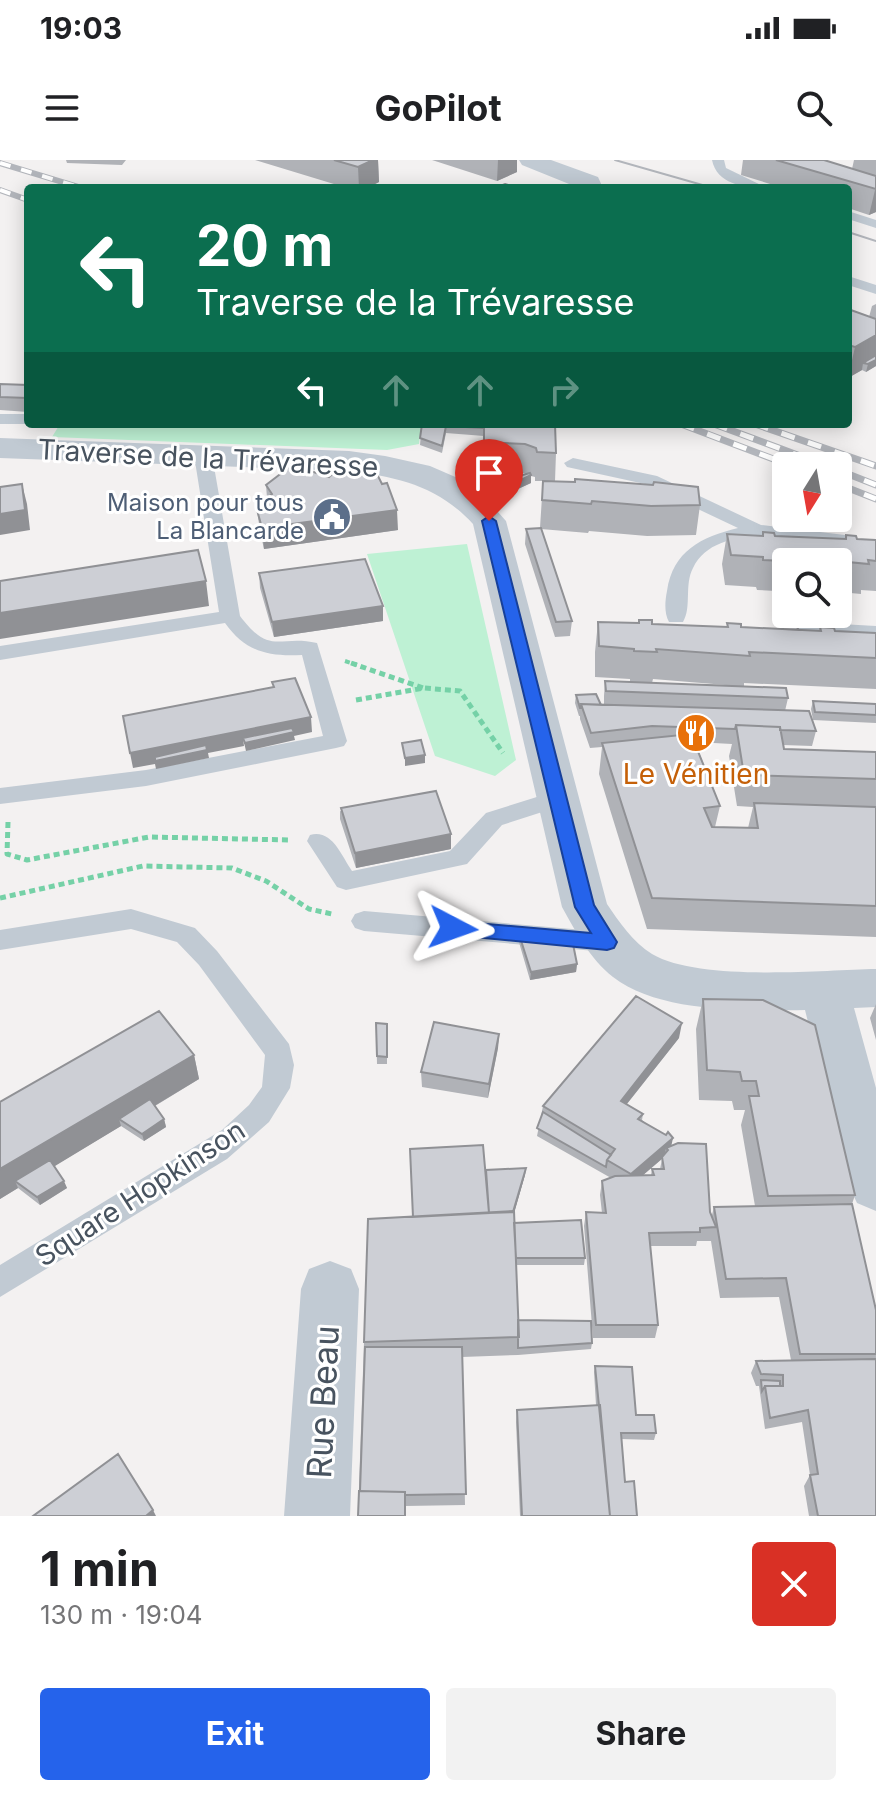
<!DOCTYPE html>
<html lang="en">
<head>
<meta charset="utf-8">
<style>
  :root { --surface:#fff; --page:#f2f2f2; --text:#202124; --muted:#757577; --accent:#2563eb }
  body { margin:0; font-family:Inter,sans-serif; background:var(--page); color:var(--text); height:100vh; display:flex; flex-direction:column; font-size:30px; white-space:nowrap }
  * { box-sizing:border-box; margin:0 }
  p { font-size:26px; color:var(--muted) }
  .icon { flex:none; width:44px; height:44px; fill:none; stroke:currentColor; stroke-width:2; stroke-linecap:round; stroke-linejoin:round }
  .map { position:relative; height:1356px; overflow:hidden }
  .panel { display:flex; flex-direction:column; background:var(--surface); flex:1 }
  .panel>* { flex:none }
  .guide { position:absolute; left:24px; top:24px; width:828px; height:244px; border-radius:8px; box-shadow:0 4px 20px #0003; background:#0b6e4f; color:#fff; overflow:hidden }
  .needle { width:52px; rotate:191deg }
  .fabs { position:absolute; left:772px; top:292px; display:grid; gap:16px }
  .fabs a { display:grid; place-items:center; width:80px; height:80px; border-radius:8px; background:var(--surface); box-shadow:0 4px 20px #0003; font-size:40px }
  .pin { position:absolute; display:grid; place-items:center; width:68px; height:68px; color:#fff; margin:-82px -34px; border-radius:50% 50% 50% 0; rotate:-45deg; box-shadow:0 0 8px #0007 }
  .pin .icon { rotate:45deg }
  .me { position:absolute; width:88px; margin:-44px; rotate:94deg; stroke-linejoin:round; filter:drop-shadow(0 0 6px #0008) }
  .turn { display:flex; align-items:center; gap:28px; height:168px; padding:0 40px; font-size:36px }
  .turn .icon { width:104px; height:104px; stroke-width:2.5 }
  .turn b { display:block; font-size:56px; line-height:68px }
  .lanes { display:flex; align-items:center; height:76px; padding:0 40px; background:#0003; justify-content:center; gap:40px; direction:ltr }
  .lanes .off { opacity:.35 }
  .round { display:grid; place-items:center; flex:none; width:84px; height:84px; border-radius:8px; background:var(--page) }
  .headline { display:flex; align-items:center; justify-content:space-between; height:136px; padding:0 40px }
  h1 { font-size:48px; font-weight:700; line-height:60px }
  .primary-button { display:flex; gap:16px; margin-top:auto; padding:16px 40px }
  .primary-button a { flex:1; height:92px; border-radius:8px; background:var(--accent); color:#fff; font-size:32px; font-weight:700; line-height:92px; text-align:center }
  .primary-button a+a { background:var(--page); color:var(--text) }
  .status { display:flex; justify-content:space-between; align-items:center; height:56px; padding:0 40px; background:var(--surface); direction:ltr }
  .status svg { height:22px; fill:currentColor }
  header { display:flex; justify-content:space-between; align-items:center; height:104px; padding:0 40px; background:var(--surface); font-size:36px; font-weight:700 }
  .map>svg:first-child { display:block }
  .green { fill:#bef1d4 }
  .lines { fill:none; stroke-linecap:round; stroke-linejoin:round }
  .path-far1 { stroke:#75d1a7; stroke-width:4; stroke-dasharray:5 3; stroke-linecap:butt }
  .path { stroke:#75d1a7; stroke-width:5; stroke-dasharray:6 4; stroke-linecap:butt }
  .service { fill:#c1cad3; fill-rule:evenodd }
  .minor { fill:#c1cad3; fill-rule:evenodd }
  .tram { stroke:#b2b5bb; stroke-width:2 }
  .rail-far1-casing { stroke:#b2b5bb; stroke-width:6 }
  .rail-casing { stroke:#b2b5bb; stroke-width:7 }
  .rail-far1 { stroke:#fff; stroke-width:4; stroke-dasharray:11; stroke-linecap:butt }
  .rail { stroke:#fff; stroke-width:5; stroke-dasharray:14; stroke-linecap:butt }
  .wall { fill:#b0b2b7; fill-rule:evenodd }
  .shaded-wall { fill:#909195 }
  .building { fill:#cdcfd5; stroke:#909195; stroke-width:2 }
  .route { fill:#2563eb; stroke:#184099; stroke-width:2 }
  .labels { text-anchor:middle; stroke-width:6; stroke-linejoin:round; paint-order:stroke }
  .far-service-label { font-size:24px; fill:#4e5e75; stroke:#fff; text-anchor:end }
  .street-label { font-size:28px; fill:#48535f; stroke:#fff }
  .food-label { font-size:28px; fill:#c56008; stroke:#fff }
  .near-street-label { font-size:34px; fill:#48535f; stroke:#fff }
</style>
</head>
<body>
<div class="status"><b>19:03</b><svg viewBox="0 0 49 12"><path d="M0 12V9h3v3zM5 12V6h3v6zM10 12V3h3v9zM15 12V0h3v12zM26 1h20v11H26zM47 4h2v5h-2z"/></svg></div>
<header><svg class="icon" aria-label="menu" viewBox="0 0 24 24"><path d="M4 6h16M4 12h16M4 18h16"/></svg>GoPilot<svg class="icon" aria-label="search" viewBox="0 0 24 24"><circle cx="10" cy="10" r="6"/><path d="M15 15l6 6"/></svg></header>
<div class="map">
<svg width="876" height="1356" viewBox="0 0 876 1356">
  <rect width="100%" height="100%" fill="#f3f1f1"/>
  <path class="green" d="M 60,264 L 421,264 L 419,284 L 387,290 L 52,277 Z
    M 467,384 L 516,600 L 495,616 L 435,596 L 367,394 Z"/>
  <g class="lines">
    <path class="path-far1" d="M 345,501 L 357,505"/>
    <path class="path" d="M 351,503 L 423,528
      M 356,540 L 424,528 L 460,531 L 503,593
      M 8,662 L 7,694 L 27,700 L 149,677 L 290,680
      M 0,738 L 143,706 L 232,708 L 266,721 L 309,749 L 332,754"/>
    <path class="service" d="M 712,0 L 724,0 L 726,8 L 767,28 C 746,28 717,25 712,0 Z
      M 848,51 L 876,60 L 876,68 L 848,59 Z
      M 848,116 L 876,125 L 876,134 L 848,125 Z
      M 0,254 L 28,254 L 28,264 L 0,264 Z
      M 203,290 L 212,295 L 240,456 C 271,497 279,474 317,483 L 347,581 L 344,586 L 336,588 L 146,626 L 0,644 L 0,628 L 146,610 L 323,576 L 302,495 C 267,497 245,491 225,463 L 0,500 L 0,486 L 219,452 L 194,295 Z
      M 573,298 L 657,316 L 761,365 L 845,375 L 854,381 L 845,387 C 804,381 717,359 693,408 C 684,425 692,447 683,462 L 669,462 C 664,453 665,441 667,431 C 673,391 701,377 738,368 L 645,324 L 567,307 L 564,303 Z
      M 805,462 L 876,466 L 876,478 L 798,472 L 795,468 L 798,464 Z
      M 556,631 L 564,633 L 568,639 L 564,645 L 502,665 L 467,704 L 346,730 L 337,727 L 307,681 L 310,675 C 332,669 341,695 352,711 L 450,691 L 486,653 Z
      M 131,749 L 195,768 L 217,791 L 289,884 L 294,905 L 290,928 L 269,962 L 227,999 L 0,1137 L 0,1105 L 222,970 L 249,945 L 262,927 L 265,895 L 199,805 L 177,782 L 131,769 L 0,790 L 0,770 Z
      M 364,751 L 607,772 L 616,775 L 620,782 L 616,789 L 607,792 L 364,771 L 355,768 L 351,761 L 355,754 Z"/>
    <path class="minor" d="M 519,0 L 551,0 L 598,17 L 603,28 L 579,28 L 522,5 Z
      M 0,278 L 349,291 L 385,296 L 430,306 L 460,319 L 482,334 L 506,361 L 607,744 C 619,762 633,782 652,794 C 700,822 820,810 876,809 L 876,847 L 854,848 L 876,928 L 876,1051 L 857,1043 L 849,1026 L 805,850 C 748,851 659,853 613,817 C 590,799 576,772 562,747 L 473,364 C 438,326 398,317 349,311 L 0,298 Z
      M 330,1101 L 351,1109 L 359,1129 L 350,1356 L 284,1356 L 301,1129 L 309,1109 Z"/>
    <path class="tram" d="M 615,0 L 713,28
      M 848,72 L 876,81"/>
    <g class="rail-far1-casing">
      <path id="rail-far1" d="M 0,3 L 82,28
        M 0,30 L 28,40"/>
    </g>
    <g class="rail-casing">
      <path id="rail" d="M 681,264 L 792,306
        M 714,264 L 827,306
        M 755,264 L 876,306
        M 838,310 L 876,325
        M 838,324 L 876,339"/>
    </g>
    <use href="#rail-far1" class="rail-far1"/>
    <use href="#rail" class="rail"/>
  </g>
  <path class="wall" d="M 66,0 L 126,0 L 122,5 L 67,3 Z
    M 255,0 L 378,0 L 379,22 L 367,28 L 347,28 Z
    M 432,0 L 517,0 L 517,12 L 497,21 Z
    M 743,0 L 824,0 L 852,9 L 854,0 L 876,0 L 876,52 L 869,55 L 848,48 L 848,28 L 783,28 L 741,15 Z
    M 876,144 L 876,206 L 866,212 L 862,210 L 848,218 L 848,149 L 869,157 L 872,146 Z
    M 0,224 L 28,225 L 28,252 L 0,250 Z
    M 422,264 L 555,264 L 556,293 L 555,321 L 700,345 L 696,375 L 647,376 L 589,371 L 588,373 L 541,369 L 572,461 L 570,476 L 555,477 L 525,384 L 526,369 L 540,368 L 543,321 L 535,321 L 535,317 L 531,316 L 531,323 L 509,333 L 501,328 L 501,321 L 527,314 L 524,313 L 483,311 L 484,276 L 446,273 L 442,293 L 420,285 Z
    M 266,325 L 398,370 L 264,389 L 260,371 L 257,350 L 266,349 L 265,340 L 267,338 Z
    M 763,372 L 775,376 L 845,379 L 846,375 L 857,379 L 876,380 L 876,431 L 861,430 L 861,434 L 840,432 L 839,430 L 838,430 L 838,402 L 786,402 L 786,428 L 778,427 L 777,430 L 798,470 L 819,471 L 820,467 L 835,471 L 876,473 L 876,529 L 744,523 L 744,526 L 788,538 L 785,551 L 816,571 L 812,586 L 783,585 L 784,589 L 876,592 L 876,777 L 647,769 L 599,614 L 602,587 L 590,588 L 580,559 L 580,556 L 579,556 L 575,543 L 576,535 L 601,545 L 604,545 L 604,536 L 605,521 L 630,522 L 630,519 L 595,517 L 595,492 L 598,462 L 638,463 L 639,460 L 652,464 L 727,467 L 727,463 L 741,467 L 780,469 L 774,438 L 776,431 L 757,430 L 756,427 L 725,425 L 722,404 L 727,374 L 762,376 ZM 653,519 L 726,525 L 652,523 ZM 695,582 L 732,584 L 729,596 L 737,646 L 753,647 L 748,668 L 715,667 L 720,646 Z
    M 259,413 L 383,446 L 383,461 L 274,477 L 260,428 Z
    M 813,541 L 876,544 L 876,563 L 813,560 L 811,549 Z
    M 340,651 L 451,674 L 451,689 L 356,708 L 340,659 Z
    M 518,771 L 577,804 L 576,812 L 530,820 L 518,779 Z
    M 703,839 L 855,1035 L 852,1044 L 876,1150 L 876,1356 L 809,1356 L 804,1326 L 810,1315 L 802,1262 L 765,1269 L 759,1226 L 756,1226 L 751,1213 L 756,1201 L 791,1200 L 779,1137 L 720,1138 L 711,1081 L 697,1081 L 696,1086 L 650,1086 L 658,1165 L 655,1178 L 593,1178 L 584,1066 L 586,1052 L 602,1053 L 600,1035 L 602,1021 L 611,1018 L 537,976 L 543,946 L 679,878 L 627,944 L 643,954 L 642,960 L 672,986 L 712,1055 L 714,1047 L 755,1046 L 741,965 L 745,950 L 734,950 L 732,941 L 699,940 L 696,869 ZM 662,999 L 660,1009 L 652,1009 L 651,1015 L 642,1016 Z
    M 876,844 L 876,880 L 870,858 Z
    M 376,863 L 387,864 L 387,904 L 377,904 Z
    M 499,874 L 498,888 L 488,938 L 422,927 L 421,912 Z
    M 194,895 L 199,919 L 155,946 L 164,959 L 166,967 L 144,981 L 121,966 L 54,1006 L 67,1028 L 40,1045 L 18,1028 L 0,1039 L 0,942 Z
    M 526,1008 L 525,1015 L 514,1053 L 514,1063 L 585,1098 L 584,1105 L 516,1105 L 518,1160 L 592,1183 L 591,1189 L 518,1195 L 462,1197 L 465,1345 L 405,1346 L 405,1356 L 358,1356 L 364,1182 L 412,1057 L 486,1014 Z
    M 595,1206 L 636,1255 L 656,1273 L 654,1280 L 621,1279 L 625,1322 L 637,1356 L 520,1356 L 516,1262 L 517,1250 L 596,1245 L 594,1212 Z"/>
  <path class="shaded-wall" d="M 373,0 L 378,0 L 379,22 L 367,28 L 359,28 L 358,7 Z
    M 498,0 L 517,0 L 517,12 L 497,21 Z
    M 876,29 L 876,52 L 869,55 L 875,30 Z
    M 876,175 L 876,206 L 866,212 L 868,204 L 863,203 L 862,210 L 848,218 L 855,187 Z
    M 531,315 L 531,323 L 509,333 L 509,326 Z
    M 22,324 L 27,344 L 30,370 L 0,375 L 0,354 Z
    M 397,350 L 398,370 L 264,389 L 262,368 Z
    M 206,421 L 209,446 L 0,479 L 0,453 Z
    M 383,446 L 383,461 L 274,477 L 272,462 Z
    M 311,557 L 312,572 L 294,576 L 295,580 L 246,591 L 243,578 L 244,586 L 208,593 L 209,598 L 156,609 L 155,604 L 133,608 L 130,593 Z
    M 425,595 L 425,603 L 405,606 L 405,598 Z
    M 451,674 L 451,689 L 356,708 L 355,693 Z
    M 577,804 L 576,812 L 530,820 L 531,812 Z
    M 682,863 L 679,878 L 618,955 L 621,941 Z
    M 499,874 L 498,888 L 488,938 L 489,924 Z
    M 194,895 L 199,919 L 126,963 L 119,959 L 121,966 L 22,1026 L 15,1021 L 18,1028 L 0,1039 L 0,1009 Z
    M 164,959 L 166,967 L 144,981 L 142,974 Z
    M 673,978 L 670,992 L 666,988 L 664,997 L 628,1028 L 631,1014 Z
    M 526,1008 L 525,1015 L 509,1071 L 509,1064 Z
    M 64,1021 L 67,1028 L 40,1045 L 37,1037 Z
    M 153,1350 L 156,1356 L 146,1356 Z"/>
  <path class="building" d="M 334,0 L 373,0 L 358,7 Z
    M 776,0 L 824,0 L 876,16 L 876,29 Z
    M 505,24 L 517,28 L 495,28 Z
    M 848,149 L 876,159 L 876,175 L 855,187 L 848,185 Z
    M 876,195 L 876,200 L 868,204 L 863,203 Z
    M 0,224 L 28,225 L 28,238 L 0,237 Z
    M 422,264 L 484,264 L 484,268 L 446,266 L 442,286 L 420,278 Z
    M 484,264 L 555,264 L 556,293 L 537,292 L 536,288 L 525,284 L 484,282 Z
    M 292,305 L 329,317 L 341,306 L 378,316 L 382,324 L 387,323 L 397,350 L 262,368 L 257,350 L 267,349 L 265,340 L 272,334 L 266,325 Z
    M 530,313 L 531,315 L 509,326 L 501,321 Z
    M 575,319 L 653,325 L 654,322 L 698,327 L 700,345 L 651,346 L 592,341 L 591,344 L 542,340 L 543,321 L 575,322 Z
    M 22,324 L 25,350 L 0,354 L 0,327 Z
    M 541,368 L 572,461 L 556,462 L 526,369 Z
    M 763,372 L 774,373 L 775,376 L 846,379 L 846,375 L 856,376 L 857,379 L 876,380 L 876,401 L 868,400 L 869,404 L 848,402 L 847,400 L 783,397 L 784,401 L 763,400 L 763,397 L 731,395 L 727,374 L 763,376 Z
    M 198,390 L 206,421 L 0,453 L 0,421 Z
    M 365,399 L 383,446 L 272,462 L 259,413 Z
    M 776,430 L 786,431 L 786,454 L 795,454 L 798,470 L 783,469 Z
    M 639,460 L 652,460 L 652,464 L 728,467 L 727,463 L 741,464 L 741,467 L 821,471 L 820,467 L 834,468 L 835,471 L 876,473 L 876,498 L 749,492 L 750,496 L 656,489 L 657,492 L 634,491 L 634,489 L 599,486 L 598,462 L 639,463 Z
    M 295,518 L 311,557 L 130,593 L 123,556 L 274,527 L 272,522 Z
    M 605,521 L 786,528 L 788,538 L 606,531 Z
    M 596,534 L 601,545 L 581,544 L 581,548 L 580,548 L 576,535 Z
    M 813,541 L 876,544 L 876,555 L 815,552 Z
    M 581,544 L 809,551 L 816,571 L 780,570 L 780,567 L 736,565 L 735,569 L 652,566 L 591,573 Z
    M 736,565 L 780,567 L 784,589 L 876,592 L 876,619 L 744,615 Z
    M 292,568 L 294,572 L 245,583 L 243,578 Z
    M 691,574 L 720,646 L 704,648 L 712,667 L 758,668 L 754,643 L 876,647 L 876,746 L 652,738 L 602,583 Z
    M 421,580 L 425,595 L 405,598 L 402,583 Z
    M 206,585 L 207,590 L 155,601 L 155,597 Z
    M 436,631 L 451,674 L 355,693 L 341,648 Z
    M 518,771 L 572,779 L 577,804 L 531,812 Z
    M 636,836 L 682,863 L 621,941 L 643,954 L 638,959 L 666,975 L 668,972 L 673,978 L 631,1014 L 607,1000 L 615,989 L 543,946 Z
    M 703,839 L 763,840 L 815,865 L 855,1035 L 768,1036 L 749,936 L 759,936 L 756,921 L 742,921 L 740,912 L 707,910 Z
    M 159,851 L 194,895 L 0,1009 L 0,942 Z
    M 434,862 L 499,874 L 489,924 L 421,912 Z
    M 376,863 L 387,864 L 387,897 L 377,896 Z
    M 150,939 L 164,959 L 142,974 L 119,959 Z
    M 543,952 L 611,995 L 607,1000 L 606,1007 L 537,968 Z
    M 678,983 L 706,984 L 710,1052 L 716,1067 L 700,1068 L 700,1072 L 649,1073 L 658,1165 L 596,1165 L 586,1052 L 606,1053 L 602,1021 L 615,1016 L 654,1015 L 652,1009 L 664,1009 L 662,997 L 668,990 L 666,988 Z
    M 483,985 L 489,1053 L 413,1057 L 410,989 Z
    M 50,1000 L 64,1021 L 37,1037 L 15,1021 Z
    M 526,1008 L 513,1052 L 489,1053 L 486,1010 Z
    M 852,1044 L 876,1150 L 876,1194 L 800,1194 L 786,1118 L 726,1119 L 714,1047 Z
    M 514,1051 L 519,1177 L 364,1182 L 368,1059 Z
    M 581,1060 L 585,1098 L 516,1098 L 514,1063 Z
    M 518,1160 L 591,1161 L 592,1183 L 518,1188 Z
    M 365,1187 L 462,1187 L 466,1334 L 405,1335 L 405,1332 L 360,1331 Z
    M 876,1199 L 876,1356 L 818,1356 L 810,1315 L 818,1314 L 808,1250 L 770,1258 L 765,1226 L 783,1226 L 783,1215 L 761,1214 L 756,1201 Z
    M 595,1206 L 632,1207 L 636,1255 L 654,1255 L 656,1273 L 621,1273 L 625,1322 L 634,1321 L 637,1356 L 610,1356 Z
    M 761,1220 L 780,1221 L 780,1226 L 765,1226 L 762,1231 Z
    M 600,1245 L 610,1356 L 522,1356 L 517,1250 Z
    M 118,1294 L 153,1350 L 146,1356 L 33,1356 Z
    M 359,1331 L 405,1332 L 405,1356 L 358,1356 Z"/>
  <path class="route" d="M 489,356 L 496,361 L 594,745 L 617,782 L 614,788 L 607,790 L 453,775 L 446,773 L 443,768 L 446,763 L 453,761 L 591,773 L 575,747 L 482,361 Z"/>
  <defs>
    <g id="civic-disc" transform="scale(2)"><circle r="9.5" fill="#5c6f8a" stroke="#fff"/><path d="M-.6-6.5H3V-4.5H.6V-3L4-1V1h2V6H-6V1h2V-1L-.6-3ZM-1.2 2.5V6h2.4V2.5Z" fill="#fff"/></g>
    <g id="restaurant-disc" transform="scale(2)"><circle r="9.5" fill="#e8710a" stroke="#fff"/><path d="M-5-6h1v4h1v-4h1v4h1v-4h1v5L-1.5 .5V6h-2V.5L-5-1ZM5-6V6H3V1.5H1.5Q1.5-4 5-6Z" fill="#fff"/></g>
  </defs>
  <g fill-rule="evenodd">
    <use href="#civic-disc" x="332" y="357"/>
    <use href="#restaurant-disc" x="696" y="573"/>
  </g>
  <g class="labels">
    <g class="far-service-label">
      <text x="304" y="351">Maison pour tous<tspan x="304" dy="28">La Blancarde</tspan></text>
    </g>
    <g class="street-label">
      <text transform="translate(208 298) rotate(3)" y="10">Traverse de la Trévaresse</text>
      <text transform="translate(140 1033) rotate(-33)" y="10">Square Hopkinson</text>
    </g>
    <g class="food-label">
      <text x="696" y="624">Le Vénitien</text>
    </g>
    <g class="near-street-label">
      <text transform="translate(323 1242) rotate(-87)" y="12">Rue Beau</text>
    </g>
  </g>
</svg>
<div class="fabs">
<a><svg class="needle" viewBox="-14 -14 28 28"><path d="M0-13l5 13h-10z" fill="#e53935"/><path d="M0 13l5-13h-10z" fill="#757577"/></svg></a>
<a><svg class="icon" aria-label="search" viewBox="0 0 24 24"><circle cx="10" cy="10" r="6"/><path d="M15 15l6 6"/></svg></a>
</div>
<div class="pin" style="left:489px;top:361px;background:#d93025"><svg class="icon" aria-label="arrive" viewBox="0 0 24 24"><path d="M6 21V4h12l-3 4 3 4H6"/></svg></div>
<svg class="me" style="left:453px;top:768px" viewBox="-20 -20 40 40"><path d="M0-17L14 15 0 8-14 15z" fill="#2563eb" stroke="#fff" stroke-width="4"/></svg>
<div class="guide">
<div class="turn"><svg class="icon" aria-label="left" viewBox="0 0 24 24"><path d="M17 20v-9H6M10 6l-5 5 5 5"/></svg><div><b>20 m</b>Traverse de la Trévaresse</div></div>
<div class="lanes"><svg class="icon" aria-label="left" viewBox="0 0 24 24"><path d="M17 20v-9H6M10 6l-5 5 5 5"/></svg><svg class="icon off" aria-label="ahead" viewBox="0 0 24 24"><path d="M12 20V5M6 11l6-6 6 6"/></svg><svg class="icon off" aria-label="ahead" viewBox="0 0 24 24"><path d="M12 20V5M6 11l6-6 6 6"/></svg><svg class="icon off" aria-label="right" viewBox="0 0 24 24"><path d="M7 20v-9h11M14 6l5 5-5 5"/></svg></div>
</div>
</div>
<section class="panel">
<div class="headline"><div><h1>1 min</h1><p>130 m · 19:04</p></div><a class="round" style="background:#d93025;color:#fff"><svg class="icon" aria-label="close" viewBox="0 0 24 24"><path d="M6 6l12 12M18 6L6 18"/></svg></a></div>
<div class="primary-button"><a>Exit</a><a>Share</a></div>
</section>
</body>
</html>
